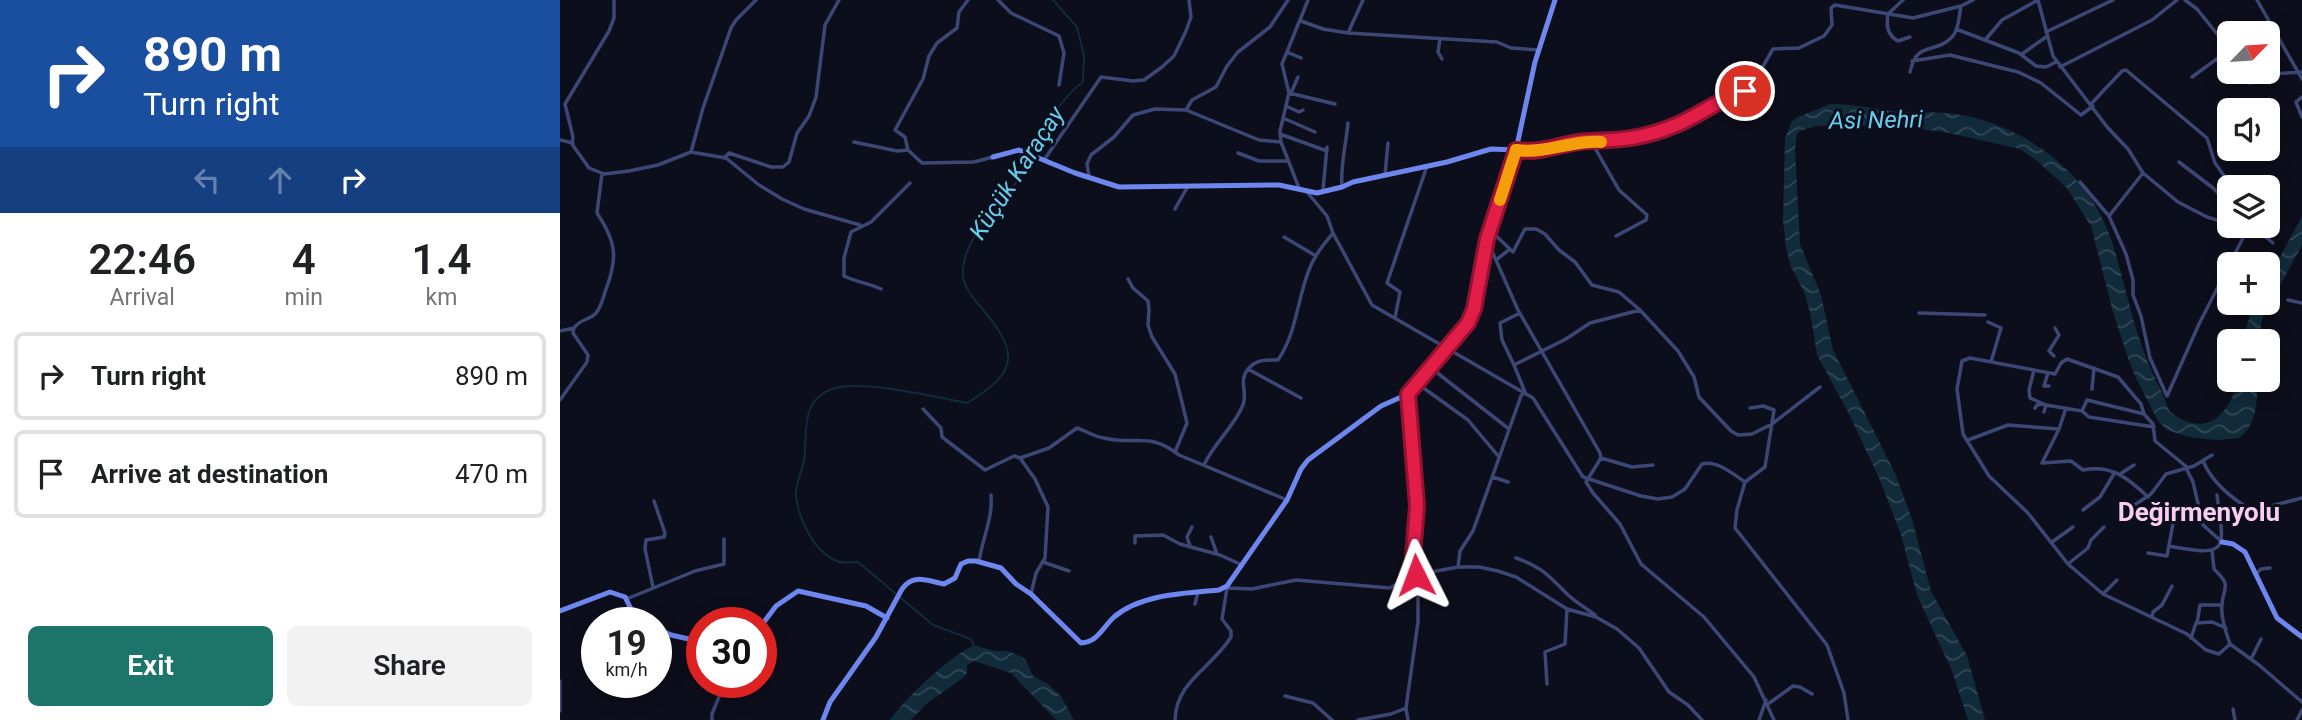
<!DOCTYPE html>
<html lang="en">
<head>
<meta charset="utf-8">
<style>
  :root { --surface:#fff; --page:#f2f2f2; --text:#202124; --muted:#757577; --line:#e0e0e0; --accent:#1c746b }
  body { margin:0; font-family:Roboto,sans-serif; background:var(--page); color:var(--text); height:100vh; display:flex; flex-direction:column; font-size:26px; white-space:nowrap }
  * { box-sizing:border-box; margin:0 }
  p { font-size:23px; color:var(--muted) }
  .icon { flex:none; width:38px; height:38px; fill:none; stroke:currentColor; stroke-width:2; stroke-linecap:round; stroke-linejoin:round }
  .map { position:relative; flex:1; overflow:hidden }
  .sheet { display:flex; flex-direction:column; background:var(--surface); width:560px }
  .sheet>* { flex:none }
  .banner { background:#1a4fa0; color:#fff; overflow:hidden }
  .needle { width:46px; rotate:65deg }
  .buttons { position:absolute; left:1657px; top:21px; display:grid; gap:14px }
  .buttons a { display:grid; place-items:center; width:63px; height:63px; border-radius:10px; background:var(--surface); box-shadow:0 4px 18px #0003; font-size:35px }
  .speed { position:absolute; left:21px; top:607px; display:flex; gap:14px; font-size:35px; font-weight:700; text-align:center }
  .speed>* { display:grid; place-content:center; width:91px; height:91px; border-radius:50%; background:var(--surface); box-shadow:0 4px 18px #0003; line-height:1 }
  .speed small { font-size:18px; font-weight:400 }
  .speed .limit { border:10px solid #d22; background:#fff; color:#111 }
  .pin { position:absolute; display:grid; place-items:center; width:60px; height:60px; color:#fff; margin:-30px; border:4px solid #fff; border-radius:50%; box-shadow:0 2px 7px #0007 }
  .me { position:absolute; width:77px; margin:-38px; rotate:357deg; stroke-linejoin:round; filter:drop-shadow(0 0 5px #0008) }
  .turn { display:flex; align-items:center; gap:24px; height:147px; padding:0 28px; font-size:32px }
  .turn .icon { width:91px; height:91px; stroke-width:2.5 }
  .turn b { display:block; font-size:49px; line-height:60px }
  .lanes { display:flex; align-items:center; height:66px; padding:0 28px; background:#0003; justify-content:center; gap:35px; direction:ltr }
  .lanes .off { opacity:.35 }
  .eta { display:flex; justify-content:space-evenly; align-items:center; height:119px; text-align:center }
  .eta b { font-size:42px; font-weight:600; line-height:49px }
  .action { display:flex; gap:14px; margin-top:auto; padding:14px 28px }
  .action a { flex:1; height:80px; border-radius:10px; background:var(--accent); color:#fff; font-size:28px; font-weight:600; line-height:80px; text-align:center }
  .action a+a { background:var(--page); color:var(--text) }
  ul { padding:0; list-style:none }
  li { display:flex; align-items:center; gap:21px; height:88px; margin:0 14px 10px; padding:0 14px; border:4px solid var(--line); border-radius:10px }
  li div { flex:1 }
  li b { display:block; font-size:26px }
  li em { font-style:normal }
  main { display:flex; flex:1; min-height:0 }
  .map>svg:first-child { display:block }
  .water { fill:url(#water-waves) }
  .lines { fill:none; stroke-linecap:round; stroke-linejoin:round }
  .stream { stroke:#112b3b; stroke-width:2 }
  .street { stroke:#3d4775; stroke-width:3.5 }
  .secondary { stroke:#6e87ef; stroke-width:5 }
  .route-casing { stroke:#92132f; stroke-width:18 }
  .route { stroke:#e11d48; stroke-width:12 }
  .slow { stroke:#f59e0b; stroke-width:12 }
  .labels { text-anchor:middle; stroke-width:6; stroke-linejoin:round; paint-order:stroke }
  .water-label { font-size:24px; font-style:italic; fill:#65cdee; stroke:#0d0e1b }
  .quarter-label { font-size:26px; font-weight:bold; fill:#facef3; stroke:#0d0e1b }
</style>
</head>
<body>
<main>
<section class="sheet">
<div class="banner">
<div class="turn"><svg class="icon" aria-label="right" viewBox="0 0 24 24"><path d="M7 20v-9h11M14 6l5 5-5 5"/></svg><div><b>890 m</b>Turn right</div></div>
<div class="lanes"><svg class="icon off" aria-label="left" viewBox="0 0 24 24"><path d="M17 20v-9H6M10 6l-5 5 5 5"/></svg><svg class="icon off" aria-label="ahead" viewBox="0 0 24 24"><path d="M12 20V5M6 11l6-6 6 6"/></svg><svg class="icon" aria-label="right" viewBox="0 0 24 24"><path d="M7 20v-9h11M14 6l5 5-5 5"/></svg></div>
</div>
<div class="eta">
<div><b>22:46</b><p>Arrival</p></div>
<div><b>4</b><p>min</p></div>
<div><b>1.4</b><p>km</p></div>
</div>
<ul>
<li><svg class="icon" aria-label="right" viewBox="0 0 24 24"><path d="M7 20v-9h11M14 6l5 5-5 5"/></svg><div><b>Turn right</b></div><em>890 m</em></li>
<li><svg class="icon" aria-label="arrive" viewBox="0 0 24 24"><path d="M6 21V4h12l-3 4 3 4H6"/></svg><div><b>Arrive at destination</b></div><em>470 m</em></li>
</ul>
<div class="action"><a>Exit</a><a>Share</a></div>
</section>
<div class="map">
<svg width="1742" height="720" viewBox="0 0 1742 720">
  <defs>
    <pattern id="water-waves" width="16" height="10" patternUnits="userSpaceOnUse" patternTransform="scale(1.75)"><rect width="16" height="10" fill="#112b3b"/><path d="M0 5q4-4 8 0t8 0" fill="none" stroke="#324958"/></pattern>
  </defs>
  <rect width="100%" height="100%" fill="#0d0e1b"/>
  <path class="water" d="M 1270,104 C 1291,104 1312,108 1333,111 C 1356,113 1379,111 1402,115 C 1469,128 1531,175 1552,242 C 1568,293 1575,341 1600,388 C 1604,396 1606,404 1610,412 C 1646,439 1669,416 1678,380 L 1697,380 C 1697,402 1698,423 1679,438 L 1657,440 L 1629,437 L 1607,430 L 1598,421 L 1575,376 L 1568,358 L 1553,312 L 1531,226 L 1506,187 L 1476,160 L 1460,149 L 1385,132 L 1340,127 L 1290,125 L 1256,126 L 1240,131 L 1237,134 L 1235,149 L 1240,244 L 1261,295 L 1273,350 L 1335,473 L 1352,519 L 1371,591 L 1407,656 L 1425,720 L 1408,720 L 1392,671 L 1357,595 L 1341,535 L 1320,480 L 1288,412 L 1257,355 L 1250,312 L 1244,292 L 1231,267 L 1226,248 L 1223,220 L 1225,138 L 1232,121 L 1238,117 Z
    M 1742,216 L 1742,245 L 1702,319 L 1699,341 L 1683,341 L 1693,303 L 1708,303 L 1708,271 L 1720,257 Z
    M 414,645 L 434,651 L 448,651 L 462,657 L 466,660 L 473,676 L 488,684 L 501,696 L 514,720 L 496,720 L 451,673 L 414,661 L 407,665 L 407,673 L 403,678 L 366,704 L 351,720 L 330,720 C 346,697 388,658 414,645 Z"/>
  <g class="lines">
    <path class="stream" d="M 472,153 C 486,126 498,101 523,82 L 524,56 L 517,27 L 493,0
      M 414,646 L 411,639 L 373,625 L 298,562 C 291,562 283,564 277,561 C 254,552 239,520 236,496 C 235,485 242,471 244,460 C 248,432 239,399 275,388 C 306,380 374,397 407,403 C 461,371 458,351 420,306 C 411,296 401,283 403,268 C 408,233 429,222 448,196 C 456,184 462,170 469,158"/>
    <path class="street" d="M 54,0 L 54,18 L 49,31 L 5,104 L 13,137 L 12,144 L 29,168 L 44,174 L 69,171 L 98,165 L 131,152 L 166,158 L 199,185 L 222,199 L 244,209 L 300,225
      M 408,0 L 399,12 L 397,28 L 377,43 L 369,56 L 363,79 L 335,130 L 345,137 L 348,150 L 362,163 L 414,162 L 433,157
      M 438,0 L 451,13 L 499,36 L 504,53 L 499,85
      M 1343,0 L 1328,14 C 1326,25 1328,36 1338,41 L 1350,37
      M 1478,0 L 1493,56 L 1548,128 L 1568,149 L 1583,173 L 1618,202 L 1647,217 L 1670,224
      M 1625,0 L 1637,9 L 1670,50
      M 1697,0 L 1742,79
      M 741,21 L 763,29 L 788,33 L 937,42 L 951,48 L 979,50
      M 1396,29 L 1459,53 L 1476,66 L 1486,67 L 1496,62
      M 1486,32 L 1553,0
      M 788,33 L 803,0
      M 880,39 L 878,52 L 882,59
      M 1426,39 L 1442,20 L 1478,0
      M 1708,42 L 1717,36
      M 727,52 L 741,58
      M 1462,54 L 1486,37
      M 1352,61 L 1390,55 L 1458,72 L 1481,83 L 1521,115 L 1533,106
      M 1500,67 L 1592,20 L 1617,0
      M 1350,72 C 1357,40 1374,55 1391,38 C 1399,31 1399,15 1401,6
      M 1681,72 L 1686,82 L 1691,83 L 1711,74 L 1742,72
      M 1632,77 L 1669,50
      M 729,93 L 775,104
      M 731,93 L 738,77
      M 1742,97 L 1736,102 L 1742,117
      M 1531,104 L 1562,71 L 1566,70 L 1647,138 L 1655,163 L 1672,187
      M 726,106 L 739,112 L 743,110
      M 626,110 L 632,100 L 656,87 L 667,66 L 678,52 L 710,27 L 728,0
      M 723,118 L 755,132
      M 720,134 L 767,151
      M 0,140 L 13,143
      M 1031,141 L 1059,190 L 1087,215 L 1086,220 L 1056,236
      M 294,142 L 337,151 L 348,150
      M 956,150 L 980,151 L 1031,141 L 1052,142 L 1077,139 L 1114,126 L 1157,102 L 1191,87 L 1213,49 L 1239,48 L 1264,36 L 1272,25 L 1271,8 L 1275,5 L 1353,18 L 1401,6 L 1413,0
      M 131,152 L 143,108 L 171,28 L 176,20 L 196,0
      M 678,153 L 699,161 L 727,161
      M 164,158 L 169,153 L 211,167 L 223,167 L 229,162 L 237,133 L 249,116 L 256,97 L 265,25 L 279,0
      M 484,160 L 541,77 L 573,81 L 584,80 L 602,67 L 614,56 L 626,31 L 631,17 L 629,0
      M 1619,162 L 1653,188 L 1670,205
      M 1583,173 L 1549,216 L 1566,254 L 1573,280 L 1573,295 L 1581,316 L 1590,358 L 1607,396 L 1639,324 L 1687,230
      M 825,175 L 828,143
      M 529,176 L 527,164 L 531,155 L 554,137 L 573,115 L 595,109 L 626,110 L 699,140 L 721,142
      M 1520,182 L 1549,216
      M 782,187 C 780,166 786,145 788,123
      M 739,188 L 721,142 L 720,131 L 729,93 L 722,64 L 748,0
      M 763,190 L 767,147
      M 747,192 L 767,216 L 773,233 L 812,305 L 973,398 L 1023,477 L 1081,496 L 1098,499 L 1112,497 L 1125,489 L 1142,464 C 1157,460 1173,474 1185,482
      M 615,209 L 628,186
      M 1673,226 L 1698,231 L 1713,243
      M 1693,226 L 1694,227
      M 930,230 L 953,252 L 965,229 L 976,229 L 985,234 L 999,250 L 1015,262 L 1032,285 L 1059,292 L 1080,310
      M 724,237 L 756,256
      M 928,242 L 958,310 L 1040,453 L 1041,458 L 1026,482 L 1033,493 L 1060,524 L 1081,564 L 1144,617 L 1194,677 L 1214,720
      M 936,260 L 950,249
      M 568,279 L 573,288 L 588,301 L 589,310 L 588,325 L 592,337 L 615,374 L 627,423 L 615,452
      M 321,289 C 308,283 296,282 284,276 L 284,258 L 291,232 L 311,222 L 350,183
      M 1728,300 L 1742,303
      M 1359,313 L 1425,315
      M 835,318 L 840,292 L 827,283 L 867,166
      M 1428,322 L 1441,328 L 1431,362
      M 0,331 L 14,328 C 20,319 30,320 36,313 C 41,307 43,299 45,292 C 58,259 57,243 37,213 L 42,173
      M 1494,356 L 1489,351 L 1499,335 L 1495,328
      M 954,365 L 942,340 L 940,323 L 960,313
      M 871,368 L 949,429
      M 688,369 L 741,398
      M 1474,370 L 1469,390 L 1470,398 L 1486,405 L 1522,411 L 1529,417 L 1594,427
      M 1488,373 L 1484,386 L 1489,386
      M 858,384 L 908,420 L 939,457
      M 1532,389 L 1534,368
      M 0,400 L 27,362 L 28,355 L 13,333 L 14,328
      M 1190,408 L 1203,406 L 1214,410 L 1205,467 L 1185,482 L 1177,510 L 1175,528 L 1267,645 L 1284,693 L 1288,720
      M 1475,408 L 1477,405 L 1484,404
      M 363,409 L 381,428 L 382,437 L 425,470 L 454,456 L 460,458 L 475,479 L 488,507 L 485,558 L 476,573 L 471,594
      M 1522,411 L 1527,400 L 1584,414
      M 1484,412 L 1486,405
      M 1499,429 L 1482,463 L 1511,461 L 1523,470 C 1551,464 1568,478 1588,497
      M 1408,440 L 1448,425 L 1499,429 L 1506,408
      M 460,458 L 489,448 L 517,428 C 526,431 535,437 544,438 C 577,446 588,431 619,455 L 727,500
      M 1041,458 L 1072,467 L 1093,465
      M 1643,461 C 1652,483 1672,498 1692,511 L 1742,498
      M 644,465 C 654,443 674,427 683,405 C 688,392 678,381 688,369 C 697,359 706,360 718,360 C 737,332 737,300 749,270 C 754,256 764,244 773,233
      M 1626,468 L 1633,482 L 1643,525 L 1662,542
      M 1628,468 L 1595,441 L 1593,424 L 1584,414 L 1581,404 L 1558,377 L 1507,359 L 1501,363 L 1495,374 L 1410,358 L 1402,361 L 1397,389 L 1403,434 L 1429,476 L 1468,513 L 1508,564 L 1543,594 L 1627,634 L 1646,650 L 1659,654 L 1670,644
      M 1560,474 L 1574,465
      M 933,477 L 948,482
      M 1570,508 L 1591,494 L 1606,474 L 1634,466 L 1652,455
      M 1523,510 L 1540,497 L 1555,472
      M 651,537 L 657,554
      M 1492,542 L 1513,527
      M 575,543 L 575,536 L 603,535 L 620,544 L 660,555 L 682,565
      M 630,546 L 627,537 L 632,527
      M 1609,546 C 1671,558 1664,549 1657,495
      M 1652,550 L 1654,569 C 1672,587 1664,584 1662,604 C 1660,616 1666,633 1670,644 L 1699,665 L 1742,702
      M 1588,553 L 1607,556 L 1614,518
      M 956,558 C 982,567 988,575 1007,594 C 1015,602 1026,608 1035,615
      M 419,562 C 422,539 433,519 431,495
      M 483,562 L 509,571
      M 1508,564 L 1528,548 L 1531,540 L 1544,527
      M 898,567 L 900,551 L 913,531 L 961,396 L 965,392 L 954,365 L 1006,339 L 1030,323 L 1080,310 L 1118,351 L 1134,377 L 1139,397 L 1171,431 L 1178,435 L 1192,434 L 1212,424 L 1260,387
      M 1697,573 L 1701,569 L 1710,568
      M 93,587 L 85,549 L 86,540 L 104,537 L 105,533 L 94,501
      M 667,588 L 692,589 L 736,580 L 830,588 L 850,576 L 898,567 L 919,567 L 938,571 L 956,577 L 1007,609 L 1036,617 L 1057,629 L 1079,648 L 1109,692 L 1128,705 L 1142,720
      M 1543,594 L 1557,580
      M 65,597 L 69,598 L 135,571 L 164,564 L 164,539
      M 635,604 L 638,592
      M 1662,605 L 1640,605 L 1637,623 L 1652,622 L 1666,628
      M 1592,617 L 1593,612 L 1602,605 L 1612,586
      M 1631,638 L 1636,623
      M 1691,659 L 1701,639
      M 0,681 L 0,711
      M 987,684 L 985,652 L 1005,644 L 1007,609
      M 725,696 L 753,703 L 772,720
      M 1208,704 L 1233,686 L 1240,687 L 1252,694
      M 1673,709 L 1675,720
      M 152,720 L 152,714 L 165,682
      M 615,720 C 616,681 652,668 671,637 L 671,631 L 662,619 L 667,588
      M 798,720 L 831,714 L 846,708
      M 848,720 L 846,708 L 858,622 L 858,584 L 853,556 L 857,506 L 848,395
      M 1199,720 L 1206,700
      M 1737,720 L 1742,710"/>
    <path class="secondary" d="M 433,157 L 459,150 L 515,173 L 559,187 L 719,185 L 757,193 L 782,187 L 793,182 L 887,162 L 931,149 L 956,150
      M 1662,542 L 1673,544 L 1685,552 L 1717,618 L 1742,637
      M 0,611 L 50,592 L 65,597 L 75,617 L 84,623
      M 201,626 L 216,606 L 238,591 L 306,606 L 327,618
      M 96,628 L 111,635 L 142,642
      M 263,720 L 270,702 L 316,637 L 342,589 C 353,573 368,581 384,584 L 395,578 L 401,564 L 408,561 L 416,561 L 441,568 L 456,584 L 471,594 L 521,643 C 537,643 543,627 554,617 C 581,594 625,593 659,590 L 667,586 L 727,500 L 741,469 L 748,460 L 821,406 L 848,394 L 908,322 L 914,309 L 927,239 L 956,150 L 975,62 L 995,0"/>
  </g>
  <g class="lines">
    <g class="route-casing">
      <path id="route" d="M 856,575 L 853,556 L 857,506 L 848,394 L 908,323 L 914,309 L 927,239 L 956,150 C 986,154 1004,141 1031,141 C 1064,140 1085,138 1116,125 C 1140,115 1159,99 1185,91"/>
    </g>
    <use href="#route" class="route"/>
    <path class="slow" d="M 940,200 L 956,150 C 987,154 1012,140 1041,142"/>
  </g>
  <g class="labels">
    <g class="water-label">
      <text transform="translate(1316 120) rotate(-1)" y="8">Asi Nehri</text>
      <text transform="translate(457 173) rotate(-57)" y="8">Küçük Karaçay</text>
    </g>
    <g class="quarter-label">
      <text x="1639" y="521">Değirmenyolu</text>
    </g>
  </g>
</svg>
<div class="buttons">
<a><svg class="needle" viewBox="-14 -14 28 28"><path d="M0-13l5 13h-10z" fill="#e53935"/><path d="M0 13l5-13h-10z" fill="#757577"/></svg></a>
<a><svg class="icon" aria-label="sound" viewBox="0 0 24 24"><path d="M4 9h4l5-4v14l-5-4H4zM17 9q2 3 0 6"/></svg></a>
<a><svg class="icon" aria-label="layers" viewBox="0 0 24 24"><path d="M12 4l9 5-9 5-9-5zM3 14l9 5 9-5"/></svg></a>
<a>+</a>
<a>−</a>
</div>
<div class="speed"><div>19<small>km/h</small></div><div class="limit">30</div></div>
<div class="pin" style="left:1185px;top:91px;background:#d93025"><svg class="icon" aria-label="arrive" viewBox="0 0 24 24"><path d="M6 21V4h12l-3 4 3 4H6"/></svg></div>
<svg class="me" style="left:856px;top:575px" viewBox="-20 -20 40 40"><path d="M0-17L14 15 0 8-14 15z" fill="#e11d48" stroke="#fff" stroke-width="4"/></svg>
</div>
</main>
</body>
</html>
